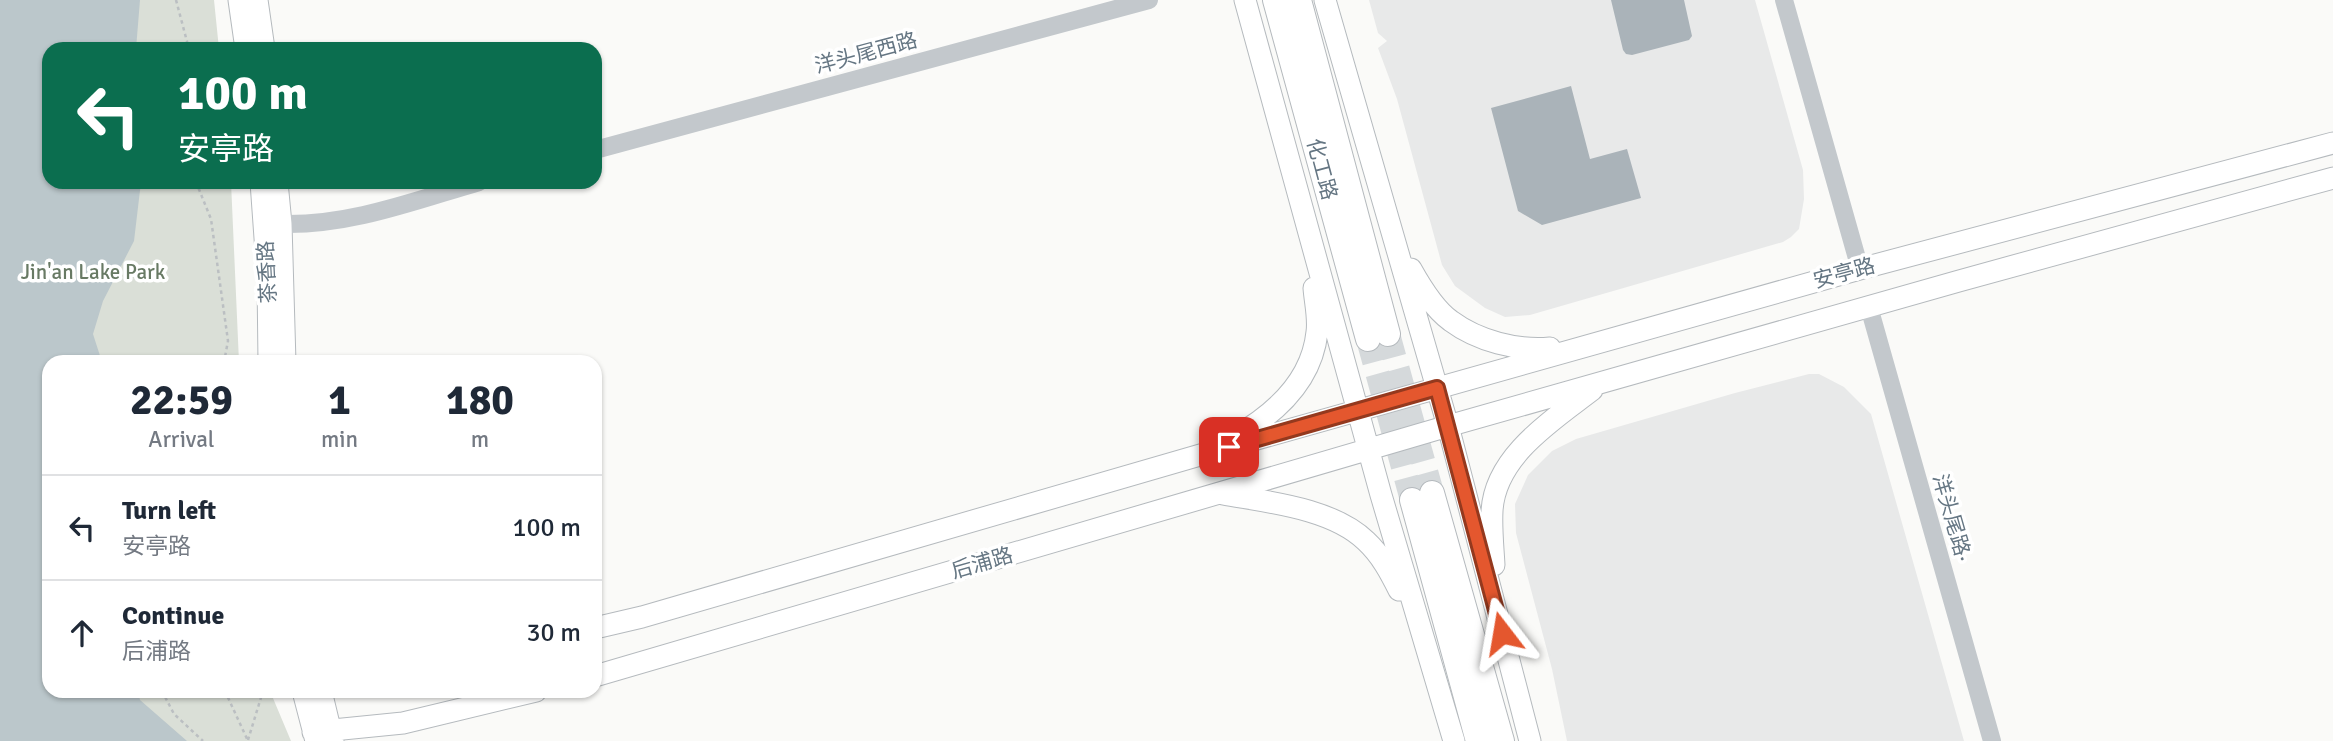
<!DOCTYPE html>
<html lang="en">
<head>
<meta charset="utf-8">
<style>
  :root { --surface:#fff; --page:#f2f2f3; --text:#1f2937; --muted:#747a83; --line:#e0e1e3 }
  body { margin:0; font-family:Signika,"Noto Sans SC",sans-serif; background:var(--page); color:var(--text); height:100vh; display:flex; flex-direction:column; font-size:26px; white-space:nowrap }
  * { box-sizing:border-box; margin:0 }
  p { font-size:23px; color:var(--muted) }
  .icon { flex:none; width:38px; height:38px; fill:none; stroke:currentColor; stroke-width:2; stroke-linecap:round; stroke-linejoin:round }
  .map { position:relative; flex:1; overflow:hidden }
  .details { position:absolute; left:42px; top:355px; width:560px; height:343px; display:flex; flex-direction:column; background:var(--surface); border-radius:21px; box-shadow:0 2px 5px #0004 }
  .details>* { flex:none }
  .guide { position:absolute; left:42px; top:42px; width:560px; height:147px; border-radius:21px; box-shadow:0 2px 5px #0004; background:#0b6e4f; color:#fff; overflow:hidden }
  .pin { position:absolute; display:grid; place-items:center; width:60px; height:60px; color:#fff; margin:-30px; border-radius:14px; box-shadow:0 4px 10px #0006 }
  .me { position:absolute; width:77px; margin:-38px; rotate:346deg; stroke-linejoin:round; filter:drop-shadow(0 0 5px #0008) }
  .turn { display:flex; align-items:center; gap:24px; height:147px; padding:0 21px; font-size:32px }
  .turn .icon { width:91px; height:91px; stroke-width:2.5 }
  .turn b { display:block; font-size:49px; line-height:60px }
  .eta { display:flex; justify-content:space-evenly; align-items:center; height:119px; text-align:center }
  .eta b { font-size:42px; font-weight:700; line-height:49px }
  ul { padding:0; list-style:none }
  li { display:flex; align-items:center; gap:21px; height:105px; padding:0 21px; border-top:2px solid var(--line) }
  li div { flex:1 }
  li b { display:block; font-size:26px }
  li em { font-style:normal }
  .map>svg:first-child { display:block }
  .built { fill:#e8e9e9 }
  .green { fill:#dadfd7 }
  .water { fill:#bbc7cb }
  .building { fill:#aab3b9 }
  .lines { fill:none; stroke-linecap:round; stroke-linejoin:round }
  .highway-tunnel { stroke:#d5d9db; stroke-width:24; stroke-dasharray:24 12; stroke-linecap:butt }
  .major-casing { stroke:#b5babe; stroke-width:23 }
  .highway-casing { stroke:#b4b9bd; stroke-width:26 }
  .path { stroke:#bbbfc2; stroke-width:2.5; stroke-dasharray:3.5 3.5; stroke-linecap:butt }
  .minor { stroke:#c3c8cc; stroke-width:18 }
  .major { stroke:#fff; stroke-width:21 }
  .highway { stroke:#fff; stroke-width:24 }
  .route-casing { stroke:#94391e; stroke-width:18 }
  .route { stroke:#e4572e; stroke-width:12 }
  .labels { text-anchor:middle; stroke-width:7; stroke-linejoin:round; paint-order:stroke }
  .street-label { font-size:21px; fill:#657683; stroke:#fff }
  .park-label { font-size:21px; fill:#687a64; stroke:#fff }
</style>
</head>
<body>
<div class="map">
<svg width="2333" height="741" viewBox="0 0 2333 741">
  <rect width="100%" height="100%" fill="#fafaf8"/>
  <path class="built" d="M 1369,0 L 1755,0 L 1803,170 L 1804,199 L 1799,229 L 1791,237 L 1783,242 L 1530,315 L 1505,317 L 1485,308 L 1455,286 L 1442,265 L 1397,99 L 1378,48 L 1387,41 L 1378,33 Z
    M 1809,374 L 1819,374 L 1844,387 L 1871,414 L 1964,741 L 1567,741 L 1552,669 L 1516,533 L 1515,504 L 1528,475 L 1552,451 L 1576,439 L 1735,393 Z"/>
  <path class="green" d="M 0,0 L 214,0 L 219,49 L 49,49 L 49,182 L 231,182 L 239,362 L 49,362 L 49,691 L 270,691 L 291,741 L 0,741 Z"/>
  <path class="water" d="M 0,0 L 140,0 L 136,49 L 49,49 L 49,182 L 141,182 L 134,241 L 103,301 L 93,334 L 102,362 L 49,362 L 49,691 L 138,691 L 140,700 L 187,741 L 0,741 Z"/>
  <path class="building" d="M 1611,0 L 1684,0 L 1692,36 L 1689,40 L 1632,55 L 1626,54 L 1623,50 Z
    M 1571,86 L 1590,159 L 1627,149 L 1641,198 L 1542,225 L 1518,211 L 1491,108 Z"/>
  <g class="lines">
    <path class="highway-tunnel" d="M 1388,334 L 1432,493
      M 1368,339 L 1412,500"/>
    <g class="major-casing">
      <path id="major" d="M 239,0 L 246,49
        M 257,0 L 264,49
        M 1245,0 L 1381,495 L 1454,741
        M 1325,0 L 1448,426 L 1530,741
        M 261,182 L 268,280 L 269,362
        M 277,182 L 281,224 L 285,362
        M 1411,269 C 1421,287 1434,309 1451,321 C 1478,341 1517,351 1550,348
        M 1233,438 C 1274,415 1312,381 1317,332 C 1319,318 1315,302 1314,288
        M 1223,494 C 1267,502 1332,508 1366,541 C 1381,555 1390,572 1399,590
        M 1494,565 C 1493,547 1491,529 1492,511 C 1495,456 1553,420 1592,390
        M 595,628 L 642,617 L 1207,453 L 1860,269 L 2333,143
        M 595,676 L 1448,426 L 1959,281 L 2333,178
        M 303,691 L 316,741
        M 321,691 L 333,741
        M 313,732 L 403,723 L 536,691"/>
    </g>
    <g class="highway-casing">
      <path id="highway" d="M 1275,0 L 1368,339
        M 1299,0 L 1388,334
        M 1432,493 L 1502,741
        M 1412,500 L 1478,741"/>
    </g>
    <path class="path" d="M 176,0 L 189,49
      M 196,182 L 211,219 L 228,341 L 224,362
      M 162,691 L 174,714 L 203,741
      M 225,691 L 248,741
      M 248,740 L 263,691"/>
    <path class="minor" d="M 1784,0 L 1860,269
      M 595,150 L 1149,0
      M 281,224 C 349,226 414,201 479,182
      M 1869,307 L 1992,741"/>
    <use href="#major" class="major"/>
    <use href="#highway" class="highway"/>
  </g>
  <g class="lines">
    <g class="route-casing">
      <path id="route" d="M 1229,447 L 1437,388 L 1502,633"/>
    </g>
    <use href="#route" class="route"/>
  </g>
  <g class="labels">
    <g class="street-label">
      <text transform="translate(866 53) rotate(-15)" y="7">洋头尾西路</text>
      <text transform="translate(1322 169) rotate(75)" y="7">化工路</text>
      <text transform="translate(267 272) rotate(-93)" y="7">茶香路</text>
      <text transform="translate(1844 273) rotate(-15)" y="7">安亭路</text>
      <text transform="translate(1952 518) rotate(74)" y="7">洋头尾路·</text>
      <text transform="translate(982 563) rotate(-16)" y="7">后浦路</text>
    </g>
    <g class="park-label">
      <text x="93" y="279">Jin'an Lake Park</text>
    </g>
  </g>
</svg>
<div class="pin" style="left:1229px;top:447px;background:#d93025"><svg class="icon" aria-label="arrive" viewBox="0 0 24 24"><path d="M6 21V4h12l-3 4 3 4H6"/></svg></div>
<svg class="me" style="left:1502px;top:633px" viewBox="-20 -20 40 40"><path d="M0-17L14 15 0 8-14 15z" fill="#e4572e" stroke="#fff" stroke-width="4"/></svg>
<div class="guide">
<div class="turn"><svg class="icon" aria-label="left" viewBox="0 0 24 24"><path d="M17 20v-9H6M10 6l-5 5 5 5"/></svg><div><b>100 m</b>安亭路</div></div>
</div>
<section class="details">
<div class="eta">
<div><b>22:59</b><p>Arrival</p></div>
<div><b>1</b><p>min</p></div>
<div><b>180</b><p>m</p></div>
</div>
<ul>
<li><svg class="icon" aria-label="left" viewBox="0 0 24 24"><path d="M17 20v-9H6M10 6l-5 5 5 5"/></svg><div><b>Turn left</b><p>安亭路</p></div><em>100 m</em></li>
<li><svg class="icon" aria-label="ahead" viewBox="0 0 24 24"><path d="M12 20V5M6 11l6-6 6 6"/></svg><div><b>Continue</b><p>后浦路</p></div><em>30 m</em></li>
</ul>
</section>
</div>
</body>
</html>
